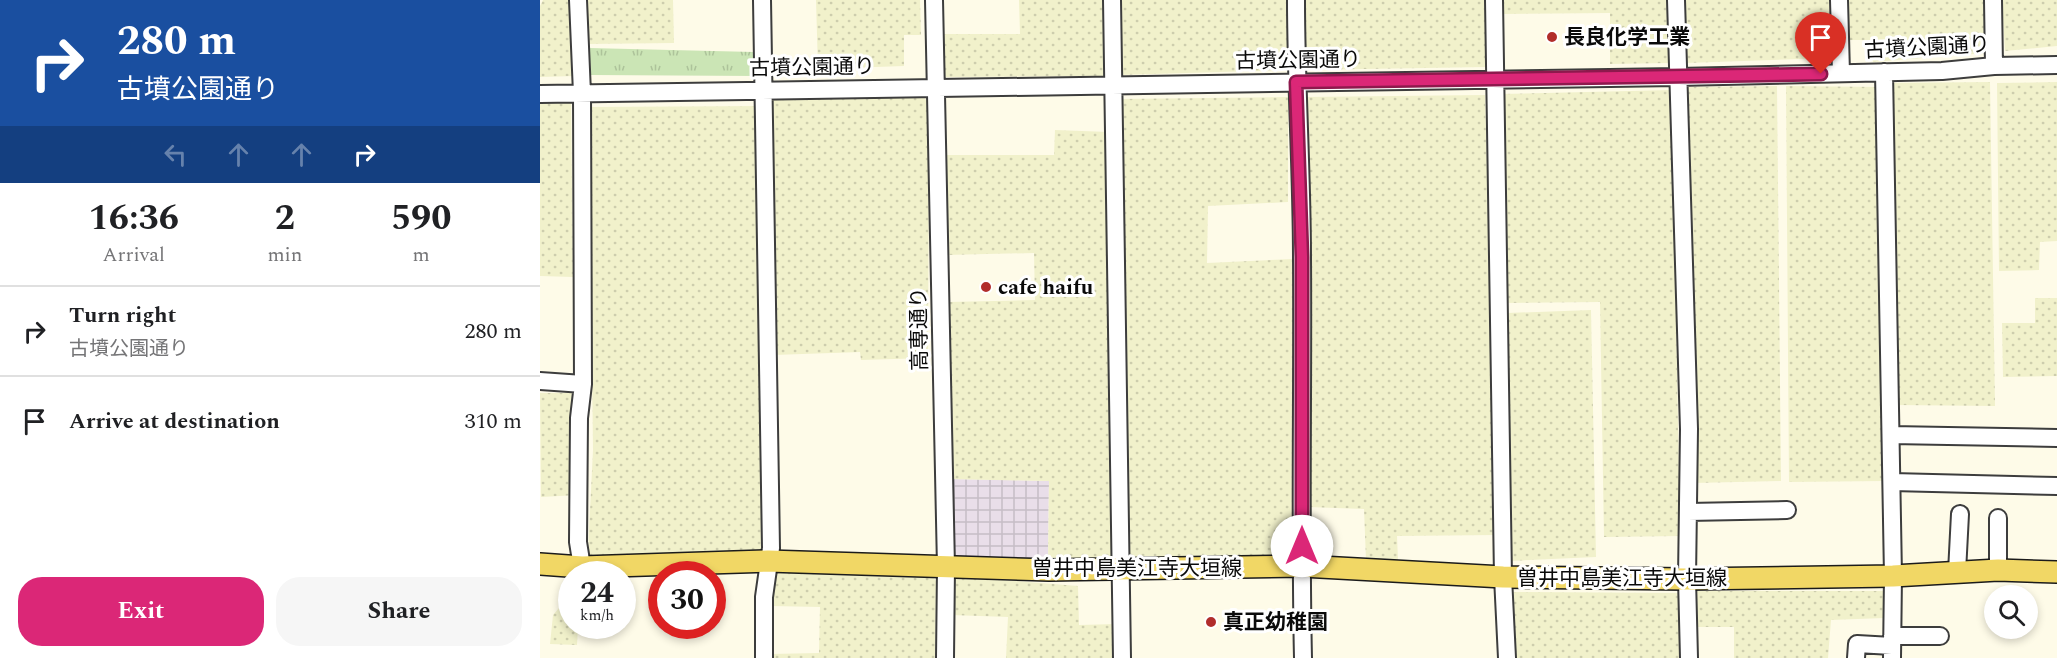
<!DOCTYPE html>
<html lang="en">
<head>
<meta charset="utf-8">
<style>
  :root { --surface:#fff; --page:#f6f6f6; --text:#202124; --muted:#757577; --line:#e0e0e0; --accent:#db2777 }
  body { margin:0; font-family:Spectral,"Noto Sans JP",serif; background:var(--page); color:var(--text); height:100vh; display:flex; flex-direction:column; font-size:22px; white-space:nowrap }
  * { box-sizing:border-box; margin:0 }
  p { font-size:20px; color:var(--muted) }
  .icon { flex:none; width:33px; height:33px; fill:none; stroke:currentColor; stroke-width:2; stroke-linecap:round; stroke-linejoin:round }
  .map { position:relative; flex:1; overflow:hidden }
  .details { display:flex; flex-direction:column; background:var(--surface); width:540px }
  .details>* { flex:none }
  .hud { background:#1a4fa0; color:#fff; overflow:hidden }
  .fabs { position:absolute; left:1444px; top:585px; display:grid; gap:12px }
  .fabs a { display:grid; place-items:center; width:54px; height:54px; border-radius:50%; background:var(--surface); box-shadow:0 3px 9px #0003; font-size:30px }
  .speed { position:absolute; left:18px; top:561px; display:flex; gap:12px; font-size:30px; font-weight:700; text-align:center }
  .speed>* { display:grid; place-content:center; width:78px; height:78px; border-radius:50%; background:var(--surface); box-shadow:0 3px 9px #0003; line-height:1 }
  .speed small { font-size:15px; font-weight:400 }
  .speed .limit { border:9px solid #d22; background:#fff; color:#111 }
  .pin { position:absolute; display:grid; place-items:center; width:51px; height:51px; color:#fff; margin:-62px -26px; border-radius:50% 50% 50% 0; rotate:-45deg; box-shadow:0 0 6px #0007 }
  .pin .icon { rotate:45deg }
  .me { position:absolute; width:66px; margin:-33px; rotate:0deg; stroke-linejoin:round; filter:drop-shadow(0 0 4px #0008) }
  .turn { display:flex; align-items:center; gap:21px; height:126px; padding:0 18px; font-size:27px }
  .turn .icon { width:78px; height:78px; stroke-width:2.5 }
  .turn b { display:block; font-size:42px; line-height:51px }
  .lanes { display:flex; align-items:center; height:57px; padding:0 18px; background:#0003; justify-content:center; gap:30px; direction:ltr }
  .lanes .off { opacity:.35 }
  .eta { display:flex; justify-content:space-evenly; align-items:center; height:102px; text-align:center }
  .eta b { font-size:36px; font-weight:700; line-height:42px }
  .action { display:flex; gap:12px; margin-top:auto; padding:12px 18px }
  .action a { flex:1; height:69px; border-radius:24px; background:var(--accent); color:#fff; font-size:24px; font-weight:700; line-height:69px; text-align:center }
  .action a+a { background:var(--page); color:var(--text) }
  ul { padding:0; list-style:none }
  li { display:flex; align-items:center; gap:18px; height:90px; padding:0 18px; border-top:2px solid var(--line) }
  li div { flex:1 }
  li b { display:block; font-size:22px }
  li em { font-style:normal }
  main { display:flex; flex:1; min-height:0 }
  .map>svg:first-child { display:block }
  .industrial { fill:url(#industrial-grid) }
  .farmland { fill:url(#farmland-dots) }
  .grass { fill:url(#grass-tufts) }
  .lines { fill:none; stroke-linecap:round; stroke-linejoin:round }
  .minor-casing { stroke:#3d3d3d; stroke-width:20 }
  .major-casing { stroke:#1b1b1b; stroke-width:24 }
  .minor { stroke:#fff; stroke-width:16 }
  .major { stroke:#f1d765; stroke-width:21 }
  .route-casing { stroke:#8e194d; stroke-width:15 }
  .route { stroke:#db2777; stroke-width:10 }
  .poi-dot { fill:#b12d2b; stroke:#fff; stroke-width:2 }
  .labels { text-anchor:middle; stroke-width:6; stroke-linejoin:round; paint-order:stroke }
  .poi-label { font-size:21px; font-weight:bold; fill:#0a0a0a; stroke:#fff; text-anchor:start }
  .street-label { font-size:21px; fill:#0a0a0a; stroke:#fff }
</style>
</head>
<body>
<main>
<section class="details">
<div class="hud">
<div class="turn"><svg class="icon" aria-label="right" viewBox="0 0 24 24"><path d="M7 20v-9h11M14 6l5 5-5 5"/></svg><div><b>280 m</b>古墳公園通り</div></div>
<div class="lanes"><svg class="icon off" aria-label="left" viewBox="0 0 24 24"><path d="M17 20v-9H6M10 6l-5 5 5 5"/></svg><svg class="icon off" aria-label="ahead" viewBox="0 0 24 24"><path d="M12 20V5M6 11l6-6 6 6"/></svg><svg class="icon off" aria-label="ahead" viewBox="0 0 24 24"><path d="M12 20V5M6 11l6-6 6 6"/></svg><svg class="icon" aria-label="right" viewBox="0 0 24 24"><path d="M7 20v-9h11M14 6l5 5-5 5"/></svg></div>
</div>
<div class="eta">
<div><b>16:36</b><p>Arrival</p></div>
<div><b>2</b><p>min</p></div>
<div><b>590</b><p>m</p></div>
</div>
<ul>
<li><svg class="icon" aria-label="right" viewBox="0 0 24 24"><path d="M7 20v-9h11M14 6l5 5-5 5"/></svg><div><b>Turn right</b><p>古墳公園通り</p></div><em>280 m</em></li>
<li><svg class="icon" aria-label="arrive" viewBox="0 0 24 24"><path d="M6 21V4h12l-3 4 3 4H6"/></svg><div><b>Arrive at destination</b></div><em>310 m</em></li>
</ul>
<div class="action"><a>Exit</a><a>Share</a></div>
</section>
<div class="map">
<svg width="1517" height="658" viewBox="0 0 1517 658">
  <defs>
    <pattern id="industrial-grid" width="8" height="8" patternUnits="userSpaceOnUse" patternTransform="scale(1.5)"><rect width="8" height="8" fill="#e9dee9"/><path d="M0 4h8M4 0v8" fill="none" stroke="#c6bdc6"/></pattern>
    <pattern id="farmland-dots" width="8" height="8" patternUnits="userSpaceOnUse" patternTransform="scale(1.5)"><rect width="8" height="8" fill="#f1f1cb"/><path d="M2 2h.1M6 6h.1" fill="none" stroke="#cdcdad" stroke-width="1.8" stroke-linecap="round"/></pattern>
    <pattern id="grass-tufts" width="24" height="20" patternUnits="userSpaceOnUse" patternTransform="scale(1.5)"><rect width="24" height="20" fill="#cbe5b5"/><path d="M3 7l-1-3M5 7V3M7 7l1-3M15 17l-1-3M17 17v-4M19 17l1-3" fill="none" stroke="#adc39a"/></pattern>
  </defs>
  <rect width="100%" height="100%" fill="#fefbe8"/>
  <path class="industrial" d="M 413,479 L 509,481 L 508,563 L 420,561 L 415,555 Z"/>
  <path class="farmland" d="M 3,0 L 30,0 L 35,76 L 0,77 L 0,6 Z
    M 47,0 L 133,0 L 134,43 L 49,44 Z
    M 276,0 L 380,0 L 381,35 L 364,35 L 364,66 L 278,69 Z
    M 479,0 L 566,0 L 566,76 L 401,77 L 402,34 L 480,34 Z
    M 577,0 L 747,0 L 749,70 L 578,75 Z
    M 762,0 L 945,0 L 947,67 L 763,70 Z
    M 962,0 L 1128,0 L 1130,63 L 1070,64 L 1070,13 L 962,14 Z
    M 1145,0 L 1289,0 L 1291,58 L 1145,63 Z
    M 1304,0 L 1444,0 L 1445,53 L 1333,62 L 1333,40 L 1305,40 Z
    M 1462,0 L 1517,0 L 1517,46 L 1465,51 Z
    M 1450,82 L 1455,406 L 1355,405 L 1349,83 Z
    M 1517,82 L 1517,241 L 1500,242 L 1499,270 L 1459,271 L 1457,83 Z
    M 1237,86 L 1241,481 L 1153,483 L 1143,87 Z
    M 1246,86 L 1341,87 L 1344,481 L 1249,482 Z
    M 1132,90 L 1140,536 L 1064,537 L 1060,302 L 964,303 L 961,94 Z
    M 382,95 L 389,104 L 388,358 L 321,360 L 320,352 L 234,355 L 231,100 Z
    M 945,95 L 957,535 L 857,536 L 858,560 L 826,560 L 824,509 L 768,507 L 764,97 Z
    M 748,97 L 748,202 L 668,206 L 667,263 L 753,259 L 758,559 L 594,559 L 587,558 L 579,99 Z
    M 0,103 L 31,103 L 33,277 L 0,276 Z
    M 219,106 L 224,552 L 54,559 L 48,552 L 53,450 L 49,107 Z
    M 515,130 L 569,132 L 577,563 L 508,563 L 509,481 L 409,479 L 408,302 L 495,300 L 494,253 L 405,255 L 405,155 L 514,155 Z
    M 1495,298 L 1517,298 L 1517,376 L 1463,377 L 1462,323 L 1495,323 Z
    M 1051,310 L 1056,557 L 970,561 L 967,313 Z
    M 0,393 L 40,393 L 38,495 L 1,497 Z
    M 233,565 L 391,574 L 396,581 L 395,658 L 231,658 L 230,654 L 279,653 L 280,607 L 231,606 Z
    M 412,576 L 538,586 L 539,625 L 577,624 L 577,658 L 466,658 L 468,617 L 411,615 Z
    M 1153,591 L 1344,591 L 1344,618 L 1291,620 L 1288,658 L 1194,658 L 1194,627 L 1153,627 Z
    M 973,592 L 1142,593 L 1143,658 L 975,658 Z
    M 25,601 L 31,602 L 32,626 L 38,626 L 37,645 L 10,644 L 13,615 Z"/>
  <path class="grass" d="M 49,48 L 214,52 L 217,76 L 51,75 Z"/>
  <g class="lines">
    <g class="minor-casing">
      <path id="minor" d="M 38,0 L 42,93 L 43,384 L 39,418 L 38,542 L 42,567
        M 222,0 L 231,548 L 224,597 L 224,658
        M 394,0 L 406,567 L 405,658
        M 572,0 L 582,658
        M 756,0 C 756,86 762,172 762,259 C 763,392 760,525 763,658
        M 954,0 L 963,577 L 967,658
        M 1136,0 L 1149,429 L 1147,579 L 1149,658
        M 1299,0 L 1301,73
        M 1453,0 L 1454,66
        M 1344,72 L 1353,576 L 1352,658
        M 0,94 L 1138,77 L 1402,71 L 1454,66 L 1517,65
        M 0,381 L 43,384
        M 1351,435 L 1517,438
        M 1352,482 L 1517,486
        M 1148,512 L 1247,510
        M 1458,570 L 1458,518
        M 1417,572 L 1420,514
        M 1352,636 L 1400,636
        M 1316,658 L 1317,644 L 1352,646"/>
    </g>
    <g class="major-casing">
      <path id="major" d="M 0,564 L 42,567 L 228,561 L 509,570 L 762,566 L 963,577 L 1147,579 L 1353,576 L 1458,570 L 1517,572"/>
    </g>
    <use href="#minor" class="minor"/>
    <use href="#major" class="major"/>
  </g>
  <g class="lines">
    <g class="route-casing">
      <path id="route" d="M 762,546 L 762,257 L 756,82 L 1281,74"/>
    </g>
    <use href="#route" class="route"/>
  </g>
  <g class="poi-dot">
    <circle cx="1012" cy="37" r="6"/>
    <circle cx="446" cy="287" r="6"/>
    <circle cx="671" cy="622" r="6"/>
  </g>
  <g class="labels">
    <g class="poi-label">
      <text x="1024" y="44">長良化学工業</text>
      <text x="458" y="294">cafe haifu</text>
      <text x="683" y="629">真正幼稚園</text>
    </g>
    <g class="street-label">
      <text transform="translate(1387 47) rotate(-3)" y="7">古墳公園通り</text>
      <text transform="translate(758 60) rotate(-1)" y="7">古墳公園通り</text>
      <text transform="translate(272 67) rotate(-1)" y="7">古墳公園通り</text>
      <text transform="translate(379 329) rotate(-91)" y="7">高専通り</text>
      <text x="597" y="575">曽井中島美江寺大垣線</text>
      <text x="1082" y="585">曽井中島美江寺大垣線</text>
    </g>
  </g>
</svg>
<div class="fabs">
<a><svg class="icon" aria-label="search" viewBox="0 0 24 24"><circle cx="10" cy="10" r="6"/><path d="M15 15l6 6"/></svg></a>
</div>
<div class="speed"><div>24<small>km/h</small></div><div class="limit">30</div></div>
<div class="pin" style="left:1281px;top:74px;background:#d93025"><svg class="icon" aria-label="arrive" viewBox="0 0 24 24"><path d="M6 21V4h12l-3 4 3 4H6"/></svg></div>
<svg class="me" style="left:762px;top:546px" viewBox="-20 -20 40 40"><circle r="19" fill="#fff"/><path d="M0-13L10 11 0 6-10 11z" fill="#db2777"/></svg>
</div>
</main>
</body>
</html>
